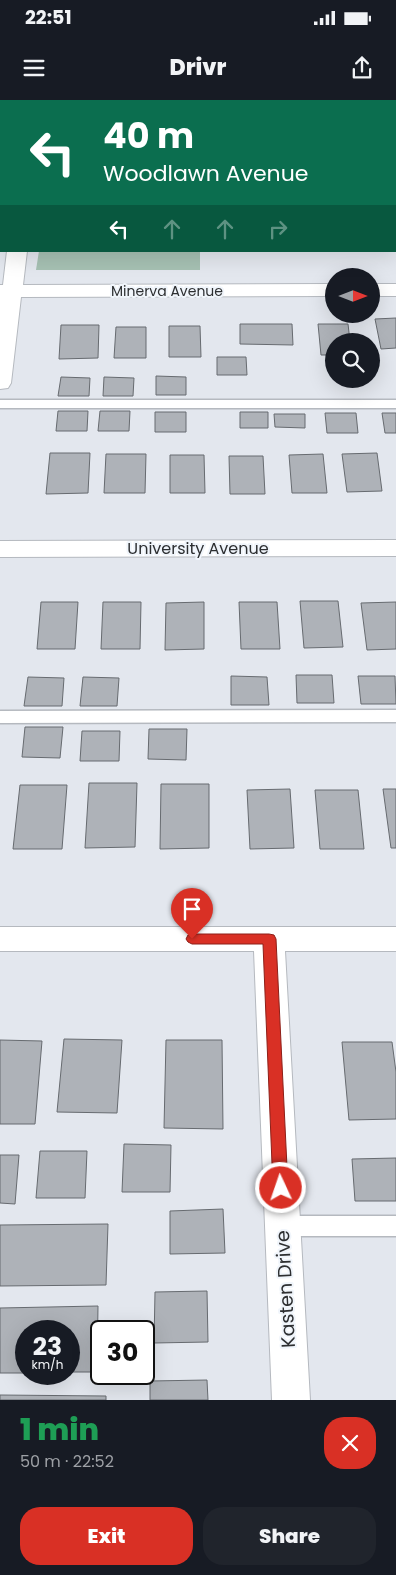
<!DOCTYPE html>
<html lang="en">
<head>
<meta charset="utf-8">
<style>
  :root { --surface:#171b24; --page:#20242c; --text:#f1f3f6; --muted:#9ea1a6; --accent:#d93025 }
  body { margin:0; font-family:Poppins,sans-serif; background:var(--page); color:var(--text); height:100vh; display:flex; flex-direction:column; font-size:19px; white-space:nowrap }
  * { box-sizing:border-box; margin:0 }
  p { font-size:16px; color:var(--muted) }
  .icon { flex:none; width:28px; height:28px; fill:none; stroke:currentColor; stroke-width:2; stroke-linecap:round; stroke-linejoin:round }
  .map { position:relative; height:1300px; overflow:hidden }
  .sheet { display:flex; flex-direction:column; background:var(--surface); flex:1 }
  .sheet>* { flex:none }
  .hud { position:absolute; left:0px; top:0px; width:396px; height:152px; box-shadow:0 5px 20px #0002; background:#0b6e4f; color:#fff; overflow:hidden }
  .needle { width:32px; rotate:90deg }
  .controls { position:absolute; left:325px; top:168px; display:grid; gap:10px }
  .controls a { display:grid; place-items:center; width:55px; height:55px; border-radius:50%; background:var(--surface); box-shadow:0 5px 20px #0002; font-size:25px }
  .speed { position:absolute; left:15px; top:1220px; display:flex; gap:10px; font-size:25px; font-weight:700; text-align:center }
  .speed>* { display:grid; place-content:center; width:65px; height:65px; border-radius:50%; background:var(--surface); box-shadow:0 5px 20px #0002; line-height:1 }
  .speed small { font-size:12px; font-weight:400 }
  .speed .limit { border:2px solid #111; border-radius:8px; background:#fff; color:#111 }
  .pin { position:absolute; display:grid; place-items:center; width:42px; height:42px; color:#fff; margin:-51px -21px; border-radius:50% 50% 50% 0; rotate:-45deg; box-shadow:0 0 5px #0007 }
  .pin .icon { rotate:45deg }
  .me { position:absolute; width:55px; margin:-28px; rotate:357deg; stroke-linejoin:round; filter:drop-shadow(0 0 4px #0008) }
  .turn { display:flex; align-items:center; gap:18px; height:105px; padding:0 20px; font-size:22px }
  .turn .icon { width:65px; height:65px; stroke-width:2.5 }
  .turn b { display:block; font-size:35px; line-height:42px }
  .lanes { display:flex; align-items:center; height:48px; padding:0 20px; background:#0003; justify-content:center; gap:25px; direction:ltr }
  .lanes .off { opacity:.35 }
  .round { display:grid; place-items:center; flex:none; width:52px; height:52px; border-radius:20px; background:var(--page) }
  .overview { display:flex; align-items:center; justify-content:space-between; height:85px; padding:0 20px }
  h1 { font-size:30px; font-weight:800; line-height:38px; color:#1e9e55 }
  .action { display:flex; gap:10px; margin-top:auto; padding:10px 20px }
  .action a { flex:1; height:58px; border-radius:20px; background:var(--accent); color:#fff; font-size:20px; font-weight:800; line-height:58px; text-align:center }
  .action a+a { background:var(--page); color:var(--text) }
  .status { display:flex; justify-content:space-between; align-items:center; height:35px; padding:0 25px; background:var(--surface); direction:ltr }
  .status svg { height:14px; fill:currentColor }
  header { display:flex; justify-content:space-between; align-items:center; height:65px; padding:0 20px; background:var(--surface); font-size:22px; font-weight:800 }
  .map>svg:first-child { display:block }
  .green { fill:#a6c1b3 }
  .building { fill:#aeb2b8; stroke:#676b70 }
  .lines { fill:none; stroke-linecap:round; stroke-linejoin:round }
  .service-casing { stroke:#b5b9bf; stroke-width:3 }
  .minor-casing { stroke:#b5b9bf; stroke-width:2 }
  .service { fill:#fff; fill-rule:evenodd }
  .minor { fill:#fff; fill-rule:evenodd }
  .route { fill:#d93025; stroke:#8d1f18 }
  .labels { text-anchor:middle; stroke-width:4; stroke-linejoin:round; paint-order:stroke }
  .far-street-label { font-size:14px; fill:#2d2f31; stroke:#f0f5fb }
  .street-label { font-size:16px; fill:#2d2f31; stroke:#f0f5fb }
  .near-street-label { font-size:19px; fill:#2d2f31; stroke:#f0f5fb }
</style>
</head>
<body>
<div class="status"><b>22:51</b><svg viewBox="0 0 49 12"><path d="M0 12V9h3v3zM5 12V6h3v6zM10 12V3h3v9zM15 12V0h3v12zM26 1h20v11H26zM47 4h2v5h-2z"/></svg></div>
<header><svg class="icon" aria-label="menu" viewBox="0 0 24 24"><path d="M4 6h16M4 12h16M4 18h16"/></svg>Drivr<svg class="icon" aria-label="share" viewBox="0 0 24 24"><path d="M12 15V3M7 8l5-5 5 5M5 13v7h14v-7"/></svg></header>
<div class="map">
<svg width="396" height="1300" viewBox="0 0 396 1300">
  <rect width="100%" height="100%" fill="#e3e7ee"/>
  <path class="green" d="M 39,151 L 200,151 L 200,170 L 36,170 Z"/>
  <path class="building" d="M 396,218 L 396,248 L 381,249 L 375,219 Z
    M 240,224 L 292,224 L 293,245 L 240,244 Z
    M 318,224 L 348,224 L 350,241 L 334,241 L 334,255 L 321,255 Z
    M 61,225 L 99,225 L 98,258 L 59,259 Z
    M 169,226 L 200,226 L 201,257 L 169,257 Z
    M 116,227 L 146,227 L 146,258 L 114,258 Z
    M 217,257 L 246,257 L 247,275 L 217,275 Z
    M 156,276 L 186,277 L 186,295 L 156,295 Z
    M 61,277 L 90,278 L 89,296 L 58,296 Z
    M 104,277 L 134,278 L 133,296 L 103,296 Z
    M 58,311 L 88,311 L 87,331 L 56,331 Z
    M 100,311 L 130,311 L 129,331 L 98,331 Z
    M 155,312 L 186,312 L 186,332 L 155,332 Z
    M 240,312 L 268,312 L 268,328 L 240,328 Z
    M 325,313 L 356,313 L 358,333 L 327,333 Z
    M 382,313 L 396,313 L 396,333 L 385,333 Z
    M 274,314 L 305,314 L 305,328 L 275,327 Z
    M 50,353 L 90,353 L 88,393 L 46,394 Z
    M 377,353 L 382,391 L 347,392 L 342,354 Z
    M 106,354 L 146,354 L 145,393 L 104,393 Z
    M 323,354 L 327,393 L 292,393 L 289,355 Z
    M 170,355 L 204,355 L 205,393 L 170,393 Z
    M 229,356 L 263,356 L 265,394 L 230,394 Z
    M 300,501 L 338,501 L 343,547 L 304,548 Z
    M 41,502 L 78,502 L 75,549 L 37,549 Z
    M 103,502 L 141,502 L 140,549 L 101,549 Z
    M 204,502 L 204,549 L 165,550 L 166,503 Z
    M 239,502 L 277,502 L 280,549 L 241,549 Z
    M 396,502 L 396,549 L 367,550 L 361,503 Z
    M 296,575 L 332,575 L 334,603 L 297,603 Z
    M 231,576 L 267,577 L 269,605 L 231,605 Z
    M 358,576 L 395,576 L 396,604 L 361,604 Z
    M 28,577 L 64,578 L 62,606 L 24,606 Z
    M 83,577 L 119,578 L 117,606 L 80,606 Z
    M 25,627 L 63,627 L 60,658 L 22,657 Z
    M 149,629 L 187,629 L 186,660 L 148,659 Z
    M 82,631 L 120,631 L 119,661 L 80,661 Z
    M 89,683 L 137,683 L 135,747 L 85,748 Z
    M 161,684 L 209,684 L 209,748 L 160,749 Z
    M 20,685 L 67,685 L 62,749 L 13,749 Z
    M 290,689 L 294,748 L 250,749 L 247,690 Z
    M 383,689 L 396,689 L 396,748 L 391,748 Z
    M 315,690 L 358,690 L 364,749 L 320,749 Z
    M 64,939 L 122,940 L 117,1013 L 57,1012 Z
    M 0,940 L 42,941 L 35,1024 L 0,1024 Z
    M 166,940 L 222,940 L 223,1029 L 164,1028 Z
    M 342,942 L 392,942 L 396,972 L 396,1019 L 349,1020 Z
    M 124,1044 L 171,1045 L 170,1092 L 122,1092 Z
    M 40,1051 L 87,1051 L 85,1098 L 36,1098 Z
    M 0,1055 L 19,1055 L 15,1104 L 0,1103 Z
    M 396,1058 L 396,1101 L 355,1101 L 352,1059 Z
    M 223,1109 L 225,1153 L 170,1154 L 170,1111 Z
    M 108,1124 L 106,1185 L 0,1186 L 0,1125 Z
    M 207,1191 L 208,1242 L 154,1243 L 155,1192 Z
    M 98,1206 L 97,1272 L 69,1272 L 69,1231 L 26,1231 L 26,1273 L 0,1273 L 0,1208 Z
    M 207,1280 L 208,1300 L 150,1300 L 150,1281 Z
    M 0,1295 L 106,1296 L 106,1300 L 0,1300 Z"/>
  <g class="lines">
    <g class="service-casing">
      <path id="service" d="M 395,87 L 396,87 L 396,93 L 395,93 Z
        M 0,300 L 396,300 L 396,308 L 0,308 Z
        M 396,610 L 396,622 L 0,623 L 0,611 Z
        M 282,1116 L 396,1116 L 396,1136 L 282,1136 L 275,1133 L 272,1126 L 275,1119 Z"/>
    </g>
    <g class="minor-casing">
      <path id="minor" d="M 29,0 L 45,0 L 45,1 L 29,1 Z
        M 396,0 L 396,10 L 395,10 L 395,1 L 390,1 Z
        M 7,151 L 27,151 L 23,185 L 334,184 L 334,196 L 21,197 L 11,283 L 8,288 L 0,289 L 0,185 L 3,185 Z
        M 371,184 L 396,184 L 396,196 L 371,196 Z
        M 396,440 L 396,456 L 0,457 L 0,441 Z
        M 0,827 L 396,827 L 396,851 L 285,851 L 310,1300 L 272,1300 L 254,851 L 0,851 Z"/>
    </g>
    <use href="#service" class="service"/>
    <use href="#minor" class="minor"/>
  </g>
  <path class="route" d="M 192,834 L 269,834 L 274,835 L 276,839 L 288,1088 L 286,1092 L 281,1094 L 276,1092 L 273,1088 L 263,844 L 192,844 L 188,842 L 186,839 L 188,835 Z"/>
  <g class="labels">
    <g class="far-street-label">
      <text x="167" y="196">Minerva Avenue</text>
    </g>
    <g class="street-label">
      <text x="198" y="454">University Avenue</text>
    </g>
    <g class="near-street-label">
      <text transform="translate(285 1189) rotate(-93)" y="7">Kasten Drive</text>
    </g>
  </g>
</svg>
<div class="controls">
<a><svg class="needle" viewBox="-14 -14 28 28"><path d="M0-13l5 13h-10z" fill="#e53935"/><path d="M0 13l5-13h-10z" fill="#9ea1a6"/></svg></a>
<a><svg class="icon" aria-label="search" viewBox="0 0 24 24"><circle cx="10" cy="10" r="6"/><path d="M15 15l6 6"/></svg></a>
</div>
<div class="speed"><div>23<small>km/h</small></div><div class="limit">30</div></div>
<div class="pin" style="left:192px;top:839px;background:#d93025"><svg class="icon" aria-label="arrive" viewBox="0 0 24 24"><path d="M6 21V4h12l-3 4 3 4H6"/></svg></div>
<svg class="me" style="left:281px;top:1088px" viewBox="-20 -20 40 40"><circle r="17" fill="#d93025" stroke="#fff" stroke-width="3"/><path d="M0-11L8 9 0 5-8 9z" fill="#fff"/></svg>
<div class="hud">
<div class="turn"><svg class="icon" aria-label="left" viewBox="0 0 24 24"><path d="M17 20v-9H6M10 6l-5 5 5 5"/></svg><div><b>40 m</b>Woodlawn Avenue</div></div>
<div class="lanes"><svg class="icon" aria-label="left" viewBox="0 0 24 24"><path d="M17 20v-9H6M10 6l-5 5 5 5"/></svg><svg class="icon off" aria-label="ahead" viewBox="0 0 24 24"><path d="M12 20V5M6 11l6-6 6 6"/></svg><svg class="icon off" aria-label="ahead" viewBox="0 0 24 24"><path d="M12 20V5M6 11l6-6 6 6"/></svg><svg class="icon off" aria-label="right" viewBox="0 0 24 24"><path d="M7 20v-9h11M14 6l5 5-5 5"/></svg></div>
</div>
</div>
<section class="sheet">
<div class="overview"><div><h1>1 min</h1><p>50 m · 22:52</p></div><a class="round" style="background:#d93025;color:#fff"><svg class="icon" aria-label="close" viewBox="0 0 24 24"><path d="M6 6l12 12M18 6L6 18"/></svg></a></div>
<div class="action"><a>Exit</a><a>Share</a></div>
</section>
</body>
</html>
